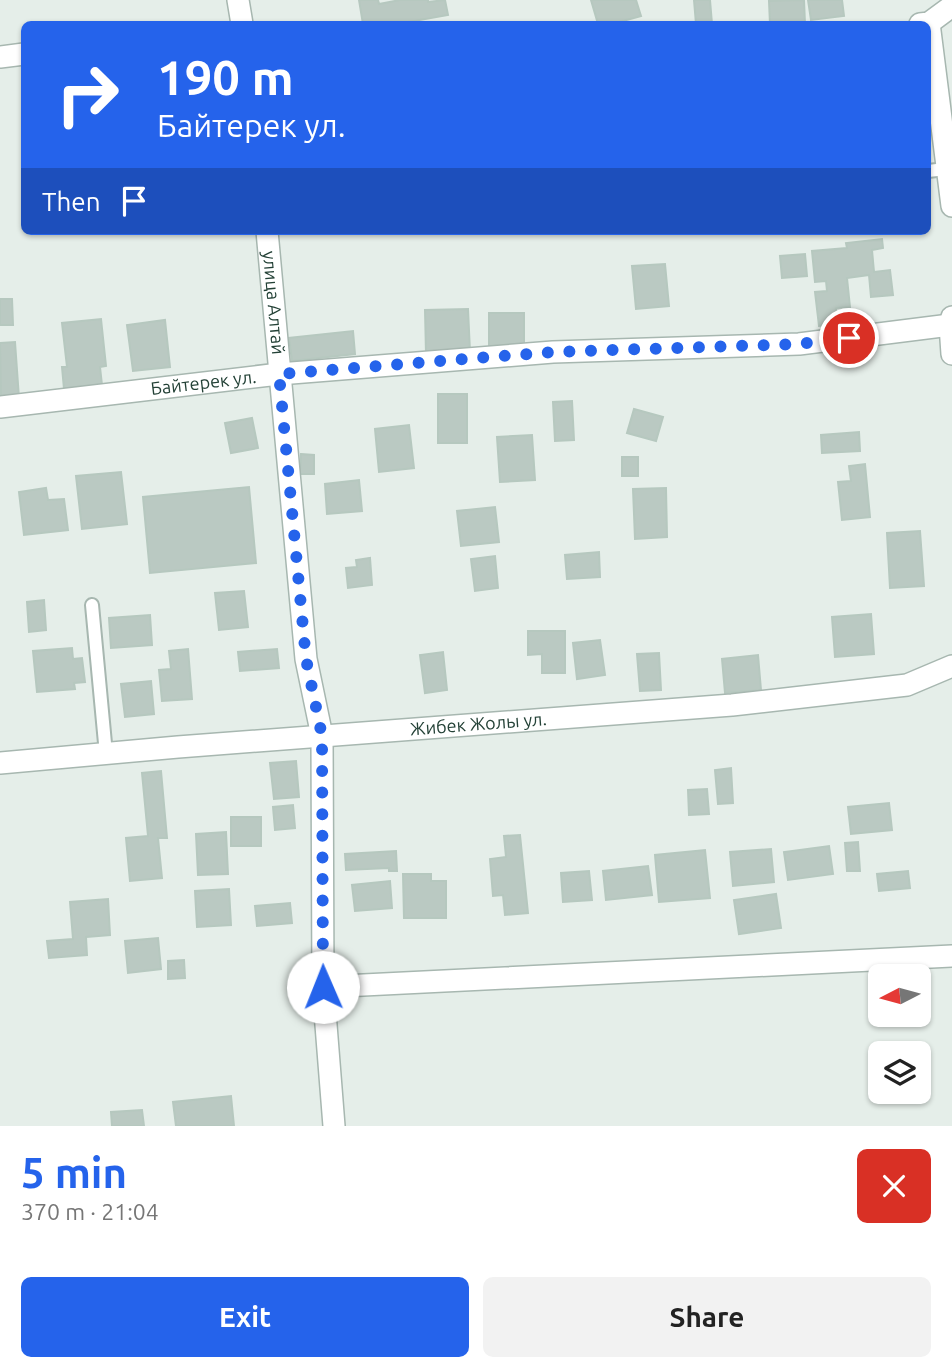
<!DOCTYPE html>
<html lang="en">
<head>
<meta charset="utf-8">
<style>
  :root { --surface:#fff; --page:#f2f2f2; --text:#222; --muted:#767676; --accent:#2563eb }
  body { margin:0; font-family:Ubuntu,sans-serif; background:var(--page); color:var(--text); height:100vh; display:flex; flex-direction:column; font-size:26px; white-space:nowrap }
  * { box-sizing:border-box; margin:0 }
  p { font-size:23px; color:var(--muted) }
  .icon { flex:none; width:38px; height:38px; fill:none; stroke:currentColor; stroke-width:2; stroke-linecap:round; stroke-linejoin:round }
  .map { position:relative; height:1126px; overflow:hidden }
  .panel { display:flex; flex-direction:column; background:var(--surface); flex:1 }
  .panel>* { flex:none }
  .banner { position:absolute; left:21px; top:21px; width:910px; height:214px; border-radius:10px; box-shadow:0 2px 5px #0004; background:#2563eb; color:#fff; overflow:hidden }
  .needle { width:46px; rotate:264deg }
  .buttons { position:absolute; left:868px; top:964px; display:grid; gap:14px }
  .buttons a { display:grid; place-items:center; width:63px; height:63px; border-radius:10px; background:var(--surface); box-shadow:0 2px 5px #0004; font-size:35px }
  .pin { position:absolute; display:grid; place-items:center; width:60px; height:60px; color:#fff; margin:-30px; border:4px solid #fff; border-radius:50%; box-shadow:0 2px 7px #0007 }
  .me { position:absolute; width:77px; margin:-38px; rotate:359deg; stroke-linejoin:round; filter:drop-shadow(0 0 5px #0008) }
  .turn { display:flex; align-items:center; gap:24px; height:147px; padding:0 21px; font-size:32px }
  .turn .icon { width:91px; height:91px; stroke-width:2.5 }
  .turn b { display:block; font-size:49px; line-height:60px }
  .then { display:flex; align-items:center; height:66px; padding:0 21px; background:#0003; gap:14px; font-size:26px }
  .round { display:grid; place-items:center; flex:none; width:74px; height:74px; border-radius:10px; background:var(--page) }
  .headline { display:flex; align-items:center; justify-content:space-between; height:119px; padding:0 21px }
  h1 { font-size:42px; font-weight:700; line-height:52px; color:var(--accent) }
  .cta { display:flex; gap:14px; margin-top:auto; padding:14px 21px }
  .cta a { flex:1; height:80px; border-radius:10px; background:var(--accent); color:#fff; font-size:28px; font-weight:700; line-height:80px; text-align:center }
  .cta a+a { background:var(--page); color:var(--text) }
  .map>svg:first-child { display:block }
  .building { fill:#bac9c2; stroke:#b6c8bf; stroke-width:2 }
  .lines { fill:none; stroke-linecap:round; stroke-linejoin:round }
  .service-casing { stroke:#a7b7b0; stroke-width:16 }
  .minor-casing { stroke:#a7b7b0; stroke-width:24 }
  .service { stroke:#fff; stroke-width:12 }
  .minor { stroke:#fff; stroke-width:21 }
  .route { stroke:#2563eb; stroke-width:12; stroke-dasharray:0 21.6 }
  .labels { text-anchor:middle; stroke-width:5; stroke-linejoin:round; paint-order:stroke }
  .street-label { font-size:18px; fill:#234136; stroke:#f5faf7 }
</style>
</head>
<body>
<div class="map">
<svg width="952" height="1126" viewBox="0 0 952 1126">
  <rect width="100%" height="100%" fill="#e5eee9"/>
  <path class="building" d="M 359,0 L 378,0 L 379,4 L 400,0 L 428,0 L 428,2 L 445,0 L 448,15 L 397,24 L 363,24 Z
    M 591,0 L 636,0 L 641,16 L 612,24 L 598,24 Z
    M 694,0 L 710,0 L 712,24 L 696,24 Z
    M 804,0 L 805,24 L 770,24 L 769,1 Z
    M 808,0 L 842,0 L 844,16 L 811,20 Z
    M 882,239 L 883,248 L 872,250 L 874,272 L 890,270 L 893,295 L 871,297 L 869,275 L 847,278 L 850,307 L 836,308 L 838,324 L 819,326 L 815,292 L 827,291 L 826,281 L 815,282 L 812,251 L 847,248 L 846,243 Z
    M 805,254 L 807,276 L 782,278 L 780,256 Z
    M 665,264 L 669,306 L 636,309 L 632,266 Z
    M 0,299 L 12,299 L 13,325 L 0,325 Z
    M 468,309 L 470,352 L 426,354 L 425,310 Z
    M 489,313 L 524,313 L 524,349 L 489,349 Z
    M 101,319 L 106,366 L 100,367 L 102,385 L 64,389 L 62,367 L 67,367 L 62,323 Z
    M 165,320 L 170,367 L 133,371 L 127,325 Z
    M 353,331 L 355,354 L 292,361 L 289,338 Z
    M 15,342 L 19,398 L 1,399 L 0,343 Z
    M 438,394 L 467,394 L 467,443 L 438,443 Z
    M 572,401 L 574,440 L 555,441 L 553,402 Z
    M 634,409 L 663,417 L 656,441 L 627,433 Z
    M 252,418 L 258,448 L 231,453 L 225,423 Z
    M 409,425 L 414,468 L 379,472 L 375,429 Z
    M 859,432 L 860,451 L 822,453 L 821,435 Z
    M 532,435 L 535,480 L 500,482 L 497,437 Z
    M 301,454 L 314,455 L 314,474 L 300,474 Z
    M 622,457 L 638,457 L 638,476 L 622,476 Z
    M 865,464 L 870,517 L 842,520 L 838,482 L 851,481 L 849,466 Z
    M 121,472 L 127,524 L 82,529 L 76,476 Z
    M 359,480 L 362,511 L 327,514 L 325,484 Z
    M 249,487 L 256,563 L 150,573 L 143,497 Z
    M 46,488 L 48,500 L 64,499 L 68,530 L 24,535 L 19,492 Z
    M 666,488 L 667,537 L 635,539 L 633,489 Z
    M 495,507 L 499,542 L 461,546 L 457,511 Z
    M 920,531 L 924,586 L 890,588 L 887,533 Z
    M 599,552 L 600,577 L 567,579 L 565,555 Z
    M 495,556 L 498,588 L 475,591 L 471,559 Z
    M 370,558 L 372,585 L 348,588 L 346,568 L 357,567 L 356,560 Z
    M 244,591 L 248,627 L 219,630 L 215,593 Z
    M 44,600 L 46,630 L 29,632 L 27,602 Z
    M 871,614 L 874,654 L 835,657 L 832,617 Z
    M 150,615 L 152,645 L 111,648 L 109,618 Z
    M 528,631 L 565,631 L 565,673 L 542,673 L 542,654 L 528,655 Z
    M 600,640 L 605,675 L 577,679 L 573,643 Z
    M 72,648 L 73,659 L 82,658 L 85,682 L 74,683 L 75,689 L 37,692 L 33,651 Z
    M 188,649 L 192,699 L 162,701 L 159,670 L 171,669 L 169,651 Z
    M 277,649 L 279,668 L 240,671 L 238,652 Z
    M 443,652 L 447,690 L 425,693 L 420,655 Z
    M 659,653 L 661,690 L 640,691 L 637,654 Z
    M 758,655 L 761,690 L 725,693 L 722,659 Z
    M 151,681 L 154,714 L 125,717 L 121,684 Z
    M 296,761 L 299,797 L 274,799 L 270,763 Z
    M 731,768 L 733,803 L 718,804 L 715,770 Z
    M 161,771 L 167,838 L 158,838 L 162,878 L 130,881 L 126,838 L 148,836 L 142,773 Z
    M 707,789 L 709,814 L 689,815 L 688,790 Z
    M 889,803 L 892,830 L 851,834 L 848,807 Z
    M 293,805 L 295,828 L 275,830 L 273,807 Z
    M 231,817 L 261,817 L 261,846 L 231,846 Z
    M 226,832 L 228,874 L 198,875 L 196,834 Z
    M 520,835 L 528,913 L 505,915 L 503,895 L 493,896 L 490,859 L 506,857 L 504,836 Z
    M 858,842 L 860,871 L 847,871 L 845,843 Z
    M 829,846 L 833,874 L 788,880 L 784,852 Z
    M 771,849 L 774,882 L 733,886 L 730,852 Z
    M 705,850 L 710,898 L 659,902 L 655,855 Z
    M 396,851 L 397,871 L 389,871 L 389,868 L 346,870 L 345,854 Z
    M 648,866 L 652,895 L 606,900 L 603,871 Z
    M 589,871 L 592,900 L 563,902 L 561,873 Z
    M 908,871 L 910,888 L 879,891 L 877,874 Z
    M 403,874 L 431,874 L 431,881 L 446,881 L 446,918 L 404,918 Z
    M 390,881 L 392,908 L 355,911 L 352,885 Z
    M 229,889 L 231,925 L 197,927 L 195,891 Z
    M 776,894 L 781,928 L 739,934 L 734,900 Z
    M 108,899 L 110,935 L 86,937 L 87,955 L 49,958 L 47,941 L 73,939 L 70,902 Z
    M 290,903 L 292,923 L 257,926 L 255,906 Z
    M 158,938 L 161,969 L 128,973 L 125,941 Z
    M 184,960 L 185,978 L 168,979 L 168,961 Z
    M 231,1096 L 234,1126 L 176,1126 L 173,1102 Z
    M 142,1110 L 144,1126 L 112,1126 L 111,1112 Z"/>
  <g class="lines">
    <g class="service-casing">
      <path id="service" d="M 928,171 L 946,169
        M 92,605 L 106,754"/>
    </g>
    <g class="minor-casing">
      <g id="minor">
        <path d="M 238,0 L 242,24"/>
        <path d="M 929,23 L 952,206"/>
        <path d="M 920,24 L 929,23 L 952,6"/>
        <path d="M 0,57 L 24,54"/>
        <path id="s1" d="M 267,231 L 306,659 L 322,736 L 323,987 L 334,1126"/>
        <path d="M 952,317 L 950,325 L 952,354"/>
        <path id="s2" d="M 0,407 L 279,374 L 553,352 L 799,344 L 950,325"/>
        <path id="s3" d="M 0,763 L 178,747 L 732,705 L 907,685 L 952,666"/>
        <path d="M 323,987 L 952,956"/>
      </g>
    </g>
    <use href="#service" class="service"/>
    <use href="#minor" class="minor"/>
  </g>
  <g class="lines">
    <path class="route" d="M 323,987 L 322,736 L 306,659 L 279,374 L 553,352 L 799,344 L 849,338"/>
  </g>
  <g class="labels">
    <g class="street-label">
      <text dy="6" stroke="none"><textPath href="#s1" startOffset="72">улица Алтай</textPath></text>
      <text dy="6" stroke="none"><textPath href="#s2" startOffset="205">Байтерек ул.</textPath></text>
      <text dy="6" stroke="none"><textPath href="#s3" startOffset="480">Жибек Жолы ул.</textPath></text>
    </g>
  </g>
</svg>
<div class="buttons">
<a><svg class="needle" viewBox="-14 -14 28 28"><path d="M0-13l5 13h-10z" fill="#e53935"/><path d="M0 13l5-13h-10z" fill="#767676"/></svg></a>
<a><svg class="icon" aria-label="layers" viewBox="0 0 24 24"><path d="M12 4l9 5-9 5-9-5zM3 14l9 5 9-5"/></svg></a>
</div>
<div class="pin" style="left:849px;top:338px;background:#d93025"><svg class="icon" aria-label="arrive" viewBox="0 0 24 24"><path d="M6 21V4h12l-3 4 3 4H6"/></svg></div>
<svg class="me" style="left:323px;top:987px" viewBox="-20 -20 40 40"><circle r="19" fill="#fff"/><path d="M0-13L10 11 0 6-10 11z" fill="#2563eb"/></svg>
<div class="banner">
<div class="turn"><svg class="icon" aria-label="right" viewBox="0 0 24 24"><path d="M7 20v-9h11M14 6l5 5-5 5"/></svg><div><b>190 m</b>Байтерек ул.</div></div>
<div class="then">Then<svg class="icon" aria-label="arrive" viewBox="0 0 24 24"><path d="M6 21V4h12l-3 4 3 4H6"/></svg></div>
</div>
</div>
<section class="panel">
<div class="headline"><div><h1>5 min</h1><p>370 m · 21:04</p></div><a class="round" style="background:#d93025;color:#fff"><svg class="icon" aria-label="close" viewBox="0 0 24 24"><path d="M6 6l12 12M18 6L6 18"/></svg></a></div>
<div class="cta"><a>Exit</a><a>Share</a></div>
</section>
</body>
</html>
